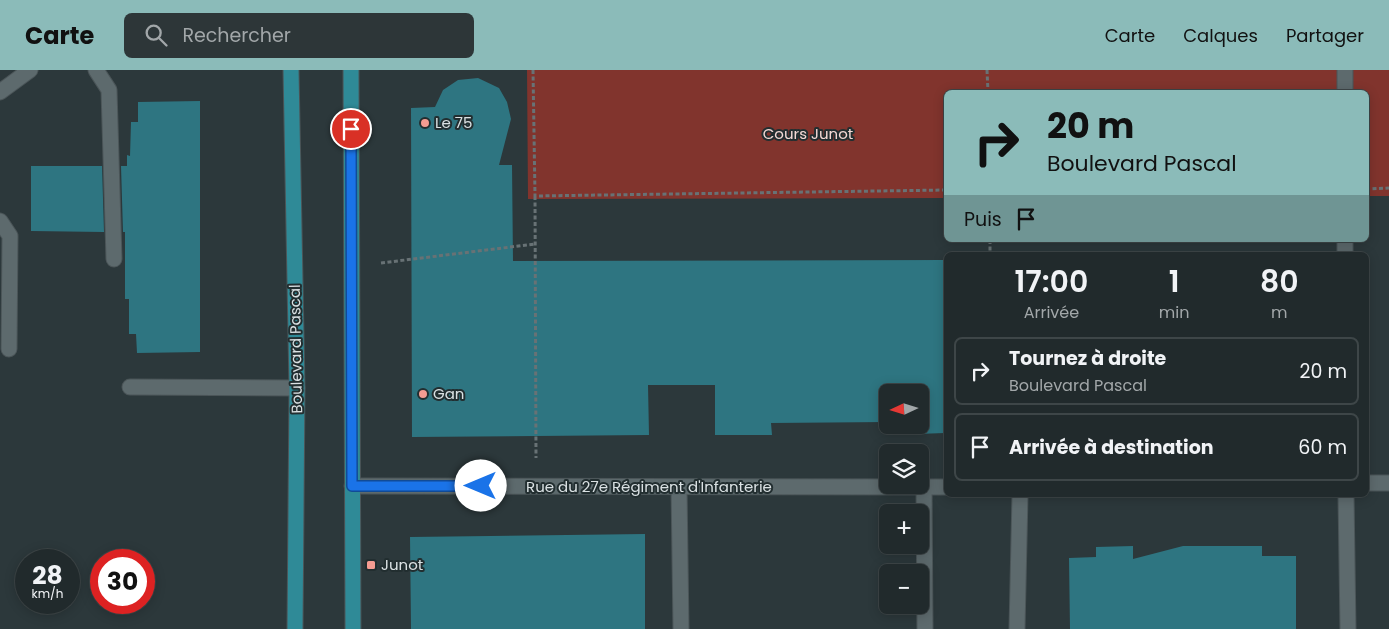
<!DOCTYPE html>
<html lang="fr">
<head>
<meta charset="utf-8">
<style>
  :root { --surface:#212a2c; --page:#2d3638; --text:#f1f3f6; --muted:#a2a7a9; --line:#3e4648; --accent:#8bbbb9 }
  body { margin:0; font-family:Poppins,sans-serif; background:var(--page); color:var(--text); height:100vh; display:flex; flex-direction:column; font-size:19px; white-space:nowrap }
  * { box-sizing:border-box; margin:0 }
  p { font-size:16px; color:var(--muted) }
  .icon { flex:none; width:28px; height:28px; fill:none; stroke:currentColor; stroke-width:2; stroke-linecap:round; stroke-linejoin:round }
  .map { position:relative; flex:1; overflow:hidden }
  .details { position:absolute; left:944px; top:182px; width:425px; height:245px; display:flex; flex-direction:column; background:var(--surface); border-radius:8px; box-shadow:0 2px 12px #0003,0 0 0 1px var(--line) }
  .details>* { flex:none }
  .guide { position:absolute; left:944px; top:20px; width:425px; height:152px; border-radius:8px; box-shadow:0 2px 12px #0003,0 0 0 1px var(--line); background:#8bbbb9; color:#111; overflow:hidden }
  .needle { width:32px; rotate:266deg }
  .fabs { position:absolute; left:879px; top:314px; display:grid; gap:10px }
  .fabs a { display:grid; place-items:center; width:50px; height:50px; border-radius:8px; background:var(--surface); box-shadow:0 2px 12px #0003,0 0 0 1px var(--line); font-size:25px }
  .speed { position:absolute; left:15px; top:479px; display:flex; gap:10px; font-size:25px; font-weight:700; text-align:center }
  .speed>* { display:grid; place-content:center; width:65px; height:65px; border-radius:50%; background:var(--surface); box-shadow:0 2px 12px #0003,0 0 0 1px var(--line); line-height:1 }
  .speed small { font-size:12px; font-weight:400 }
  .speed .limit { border:8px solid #d22; background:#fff; color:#111 }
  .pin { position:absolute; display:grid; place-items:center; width:42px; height:42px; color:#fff; margin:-21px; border:2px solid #fff; border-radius:50%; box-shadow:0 1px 5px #0007 }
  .me { position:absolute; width:55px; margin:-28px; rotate:270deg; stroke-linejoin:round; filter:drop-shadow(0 0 4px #0008) }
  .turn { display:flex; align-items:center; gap:18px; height:105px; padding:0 20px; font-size:22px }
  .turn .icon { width:65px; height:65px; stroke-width:2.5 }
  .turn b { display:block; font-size:35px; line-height:42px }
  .then { display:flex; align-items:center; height:48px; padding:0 20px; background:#0003; gap:10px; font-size:19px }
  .eta { display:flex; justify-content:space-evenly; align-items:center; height:85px; text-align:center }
  .eta b { font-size:30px; font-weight:600; line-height:35px }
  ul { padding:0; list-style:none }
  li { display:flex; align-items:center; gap:15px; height:68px; margin:0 10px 8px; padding:0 10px; border:2px solid var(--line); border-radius:8px }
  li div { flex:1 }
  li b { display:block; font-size:19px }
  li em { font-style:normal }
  header { display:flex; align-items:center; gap:30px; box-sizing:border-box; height:70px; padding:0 25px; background:var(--accent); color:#111 }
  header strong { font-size:24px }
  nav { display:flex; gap:28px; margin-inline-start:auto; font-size:18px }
  .search { width:350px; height:45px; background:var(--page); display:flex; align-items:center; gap:12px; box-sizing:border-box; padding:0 18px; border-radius:8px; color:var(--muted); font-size:19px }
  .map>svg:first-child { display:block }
  .green { fill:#81342d }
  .building { fill:#2e7581 }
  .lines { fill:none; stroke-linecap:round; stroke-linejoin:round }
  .minor-casing { stroke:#4b5558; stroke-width:17 }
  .major-casing { stroke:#4b5558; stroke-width:17 }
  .path { stroke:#687275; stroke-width:3; stroke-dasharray:4 2.5; stroke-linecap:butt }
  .minor { stroke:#5d6a6d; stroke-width:15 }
  .major { stroke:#2f8a97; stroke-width:15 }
  .route-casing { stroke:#114b97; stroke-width:12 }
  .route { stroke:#1a73e8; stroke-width:9 }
  .poi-dot { fill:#f59c92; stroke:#222e30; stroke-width:2 }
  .labels { text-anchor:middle; stroke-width:4; stroke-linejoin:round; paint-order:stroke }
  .poi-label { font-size:15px; fill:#dae1e3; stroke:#222e30; text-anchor:start }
  .park-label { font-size:15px; fill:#f4d9d5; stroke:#222e30 }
  .street-label { font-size:15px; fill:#dae1e3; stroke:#222e30 }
</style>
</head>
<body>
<header>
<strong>Carte</strong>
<div class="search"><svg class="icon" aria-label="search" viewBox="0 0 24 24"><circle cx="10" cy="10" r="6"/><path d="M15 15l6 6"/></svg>Rechercher</div>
<nav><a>Carte</a><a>Calques</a><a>Partager</a></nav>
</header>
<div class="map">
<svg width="1389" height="559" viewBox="0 0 1389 559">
  <rect width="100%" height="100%" fill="#2c383b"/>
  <path class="green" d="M 527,0 L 1389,0 L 1389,126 L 1366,126 L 1366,22 L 946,22 L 946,128 L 528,129 Z"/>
  <path class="building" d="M 478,8 L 499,18 L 507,32 L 511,49 L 499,95 L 512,95 L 513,191 L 946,190 L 945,363 L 889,365 L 889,355 L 920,355 L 920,322 L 888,322 L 888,352 L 771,353 L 772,365 L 715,365 L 715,315 L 648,315 L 649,365 L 412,367 L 411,38 L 435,37 L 443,20 L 458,10 Z
    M 200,31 L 200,282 L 137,283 L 136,264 L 129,264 L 129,229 L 125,229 L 125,162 L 123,162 L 121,96 L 127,96 L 127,85 L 130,86 L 131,52 L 138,52 L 138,32 Z
    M 31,96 L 102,96 L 104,162 L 31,161 Z
    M 645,464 L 645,559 L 411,559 L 410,467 Z
    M 1133,476 L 1133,489 L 1183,476 L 1262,476 L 1262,486 L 1296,486 L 1296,559 L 1070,559 L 1069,488 L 1096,487 L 1096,477 Z"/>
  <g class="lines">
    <g class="minor-casing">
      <path id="minor" d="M 96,0 L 109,20 L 114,189
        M 0,22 L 30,0
        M 1345,22 L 1345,0
        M 0,151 L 10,166 L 9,279
        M 1345,170 L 1345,185
        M 130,317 L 297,318
        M 1366,413 L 1389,413
        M 352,416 L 946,417
        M 679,417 L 681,559
        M 924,417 L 925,559
        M 1346,425 L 1348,559
        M 1017,559 L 1020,425"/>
    </g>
    <g class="major-casing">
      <path id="major" d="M 291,0 L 297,318 L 295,559
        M 351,0 L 353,559"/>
    </g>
    <path class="path" d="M 533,0 L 535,126 L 946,120
      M 987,0 L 988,22
      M 1366,119 L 1389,118
      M 535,126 L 536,388
      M 990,170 L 990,185
      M 381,193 L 535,174"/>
    <use href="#minor" class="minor"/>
    <use href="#major" class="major"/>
  </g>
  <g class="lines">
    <g class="route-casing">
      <path id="route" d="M 351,59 L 352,416 L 481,416"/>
    </g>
    <use href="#route" class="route"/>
  </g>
  <g class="poi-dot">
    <circle cx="425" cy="53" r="5"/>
    <circle cx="423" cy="324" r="5"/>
    <rect x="366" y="490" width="10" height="10" rx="2.5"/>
  </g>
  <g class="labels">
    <g class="poi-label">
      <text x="435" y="58">Le 75</text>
      <text x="433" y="329">Gan</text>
      <text x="381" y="500">Junot</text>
    </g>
    <g class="park-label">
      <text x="808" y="69">Cours Junot</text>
    </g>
    <g class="street-label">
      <text transform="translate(296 279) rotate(-91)" y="5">Boulevard Pascal</text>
      <text x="649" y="422">Rue du 27e Régiment d'Infanterie</text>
    </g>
  </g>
</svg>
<div class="fabs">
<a><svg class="needle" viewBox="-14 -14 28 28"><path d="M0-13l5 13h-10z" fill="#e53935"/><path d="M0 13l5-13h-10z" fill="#a2a7a9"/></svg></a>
<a><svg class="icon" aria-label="layers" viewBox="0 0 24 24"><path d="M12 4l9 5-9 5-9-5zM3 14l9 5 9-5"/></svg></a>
<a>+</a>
<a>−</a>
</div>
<div class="speed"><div>28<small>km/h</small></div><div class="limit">30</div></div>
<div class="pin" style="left:351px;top:59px;background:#d93025"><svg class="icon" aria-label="arrive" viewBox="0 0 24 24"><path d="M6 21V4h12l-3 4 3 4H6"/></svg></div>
<svg class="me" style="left:481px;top:416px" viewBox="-20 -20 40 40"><circle r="19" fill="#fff"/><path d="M0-13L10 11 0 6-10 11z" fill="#1a73e8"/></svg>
<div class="guide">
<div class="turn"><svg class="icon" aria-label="right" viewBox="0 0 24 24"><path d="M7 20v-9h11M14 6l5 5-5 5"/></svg><div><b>20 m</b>Boulevard Pascal</div></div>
<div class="then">Puis<svg class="icon" aria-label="arrive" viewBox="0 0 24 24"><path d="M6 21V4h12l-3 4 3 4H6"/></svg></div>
</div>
<section class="details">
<div class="eta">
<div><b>17:00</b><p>Arrivée</p></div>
<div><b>1</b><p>min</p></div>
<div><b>80</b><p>m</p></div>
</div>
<ul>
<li><svg class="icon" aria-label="right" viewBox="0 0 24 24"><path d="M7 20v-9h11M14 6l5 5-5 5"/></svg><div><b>Tournez à droite</b><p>Boulevard Pascal</p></div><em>20 m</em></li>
<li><svg class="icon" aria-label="arrive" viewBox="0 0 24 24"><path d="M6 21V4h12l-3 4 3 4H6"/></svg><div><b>Arrivée à destination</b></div><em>60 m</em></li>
</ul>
</section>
</div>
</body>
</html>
